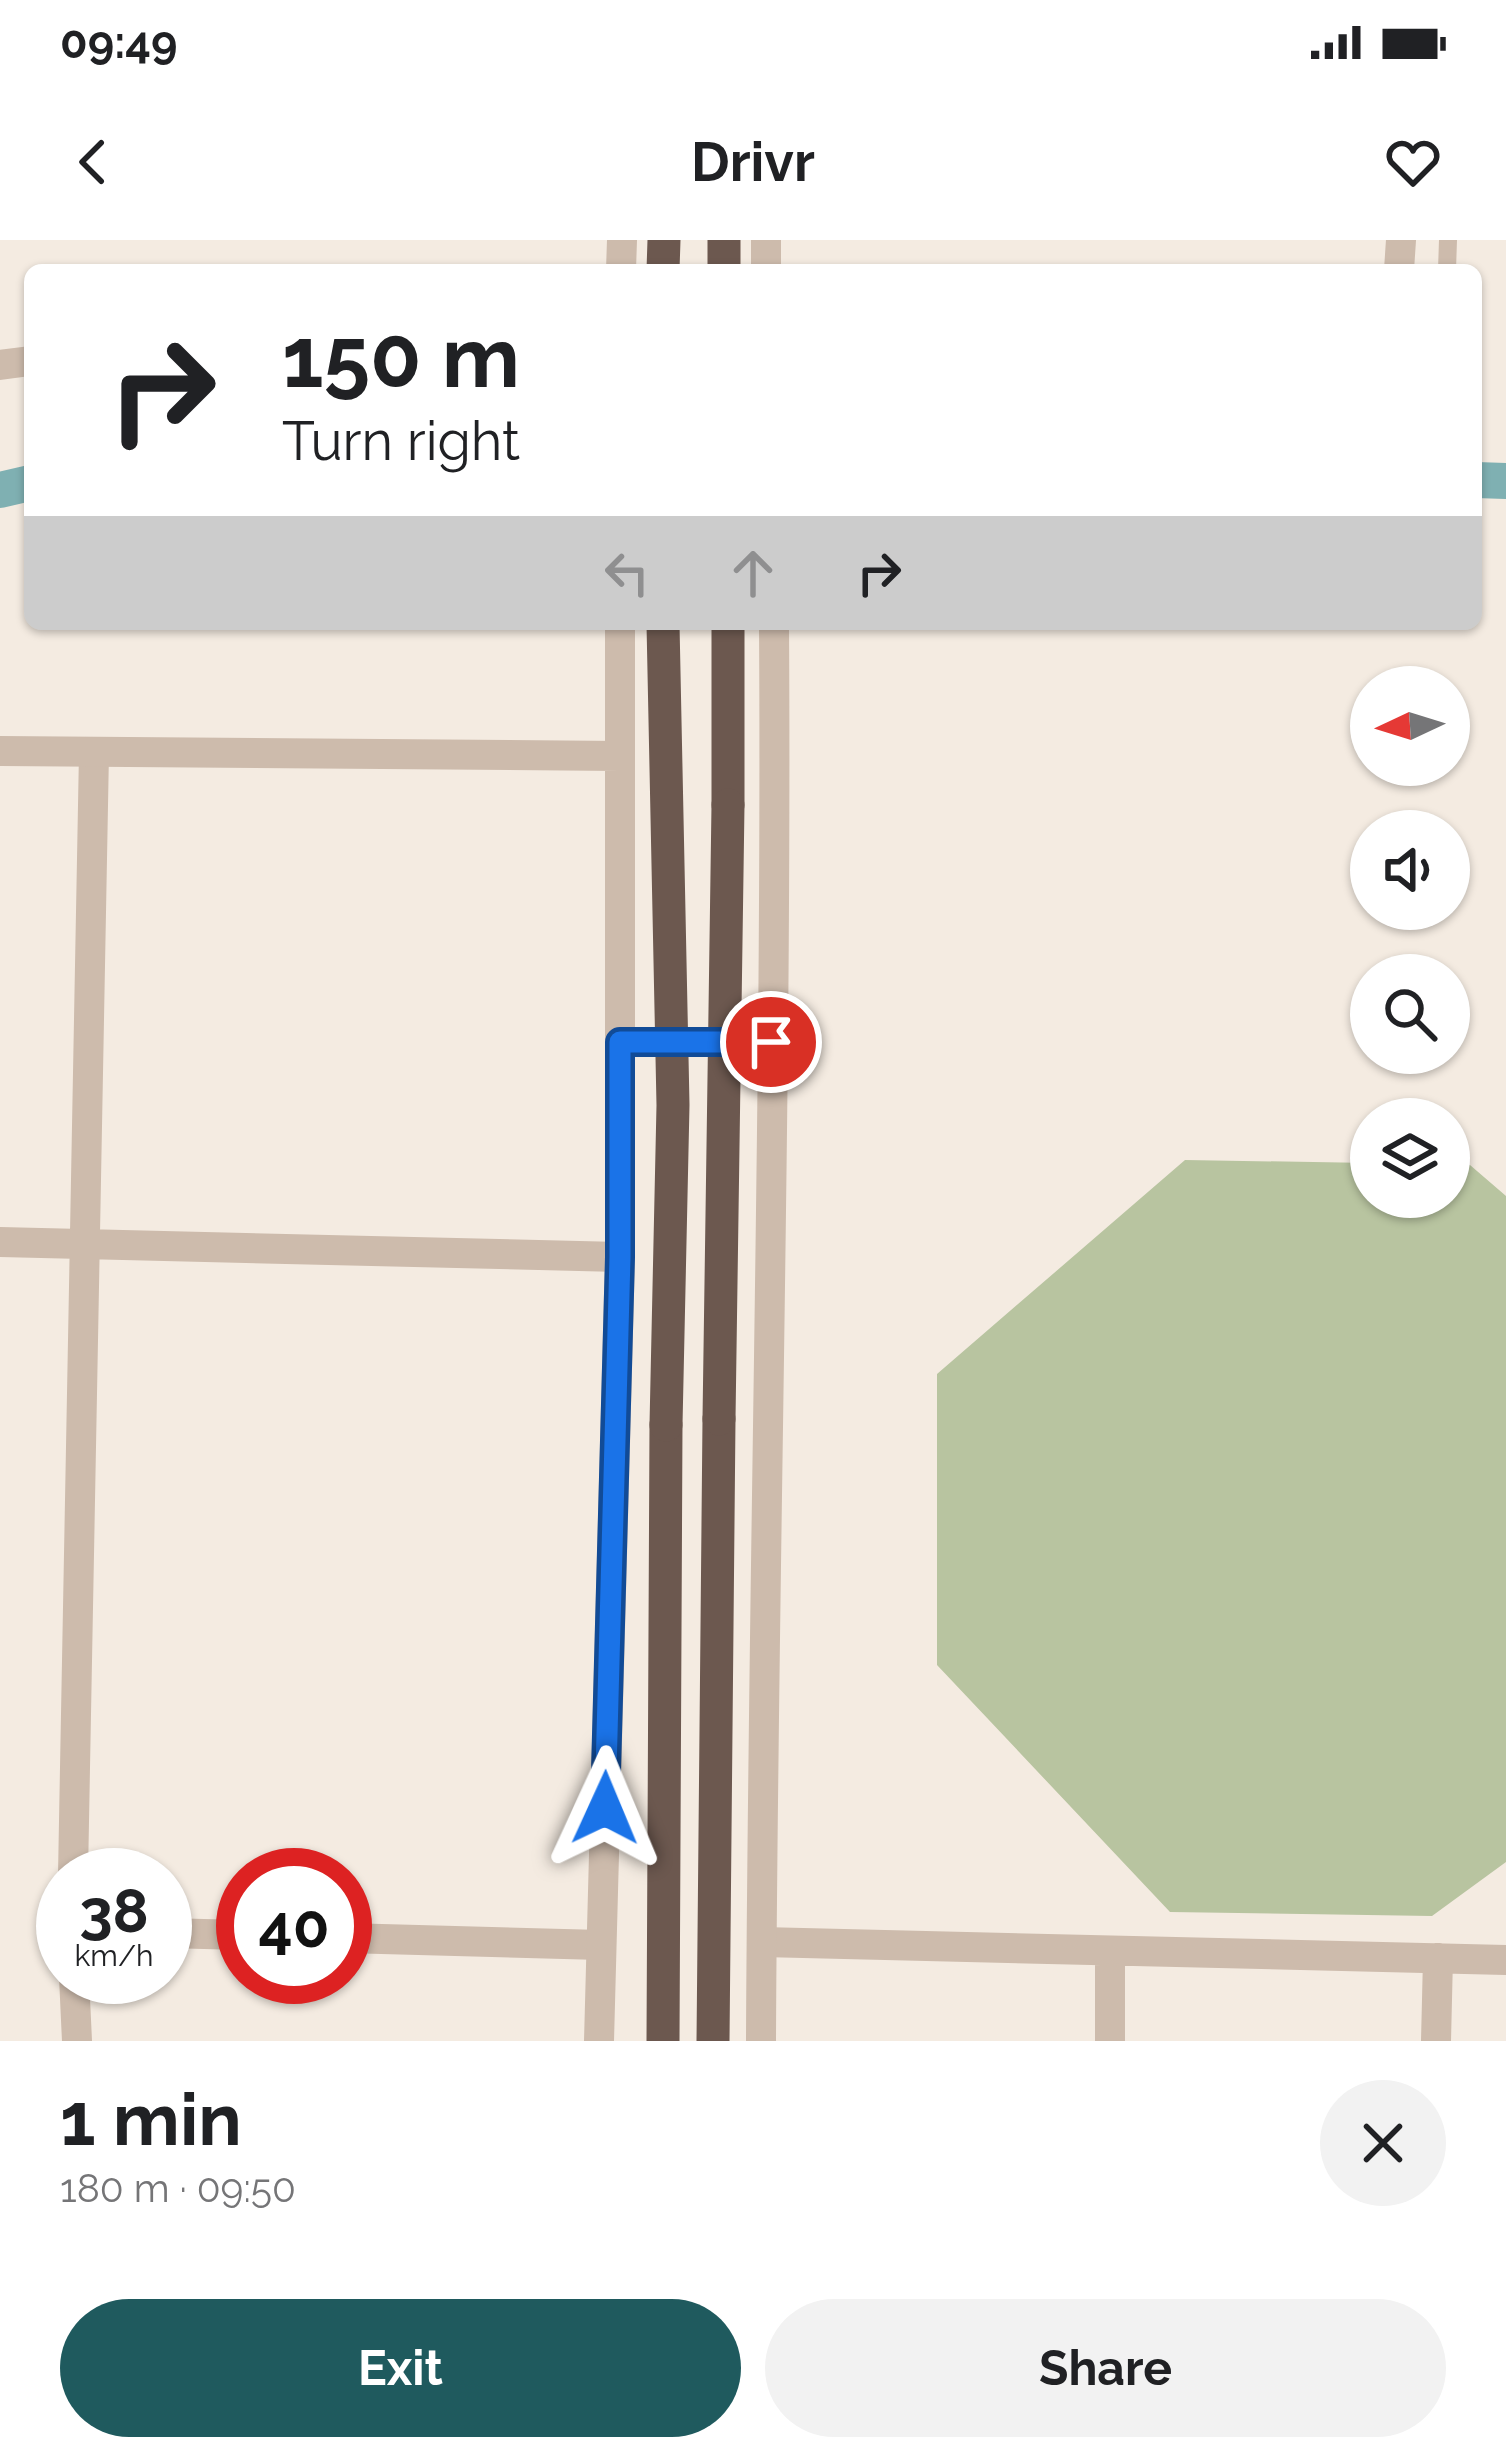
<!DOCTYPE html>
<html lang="en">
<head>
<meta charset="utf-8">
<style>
  :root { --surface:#fff; --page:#f2f2f2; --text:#202124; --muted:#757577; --accent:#1f5a5e }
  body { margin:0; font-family:Raleway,sans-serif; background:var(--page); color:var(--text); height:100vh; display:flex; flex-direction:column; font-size:45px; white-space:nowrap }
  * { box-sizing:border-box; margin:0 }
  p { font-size:39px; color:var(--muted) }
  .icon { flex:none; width:66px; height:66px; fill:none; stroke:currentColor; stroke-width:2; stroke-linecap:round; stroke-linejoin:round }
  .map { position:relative; height:1801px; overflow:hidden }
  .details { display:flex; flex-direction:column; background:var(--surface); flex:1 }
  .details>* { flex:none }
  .hud { position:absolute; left:24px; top:24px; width:1458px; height:366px; border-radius:18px; box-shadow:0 3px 9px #0004; background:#fff; color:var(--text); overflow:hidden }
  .needle { width:78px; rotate:266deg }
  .controls { position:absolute; left:1350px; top:426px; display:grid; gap:24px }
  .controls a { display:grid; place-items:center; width:120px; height:120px; border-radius:50%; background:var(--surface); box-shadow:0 3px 9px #0004; font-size:60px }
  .speed { position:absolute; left:36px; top:1608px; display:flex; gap:24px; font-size:60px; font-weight:700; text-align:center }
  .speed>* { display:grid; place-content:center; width:156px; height:156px; border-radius:50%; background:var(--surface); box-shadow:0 3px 9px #0004; line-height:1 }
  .speed small { font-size:30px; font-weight:400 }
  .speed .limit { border:18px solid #d22; background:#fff; color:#111 }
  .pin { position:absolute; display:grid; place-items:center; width:102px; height:102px; color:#fff; margin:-51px; border:6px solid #fff; border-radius:50%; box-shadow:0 3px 12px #0007 }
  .me { position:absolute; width:132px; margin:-66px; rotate:1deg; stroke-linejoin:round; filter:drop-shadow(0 0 9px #0008) }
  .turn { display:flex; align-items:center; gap:42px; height:252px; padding:0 60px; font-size:54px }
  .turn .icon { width:156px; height:156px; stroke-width:2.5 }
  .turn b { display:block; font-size:84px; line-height:102px }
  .lanes { display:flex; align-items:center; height:114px; padding:0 60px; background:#0003; justify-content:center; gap:60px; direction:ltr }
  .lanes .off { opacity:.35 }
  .round { display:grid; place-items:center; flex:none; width:126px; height:126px; border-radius:63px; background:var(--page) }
  .overview { display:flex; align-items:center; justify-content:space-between; height:204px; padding:0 60px }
  h1 { font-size:72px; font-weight:700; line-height:90px }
  .action { display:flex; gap:24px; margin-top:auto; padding:24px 60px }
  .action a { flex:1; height:138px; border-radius:72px; background:var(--accent); color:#fff; font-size:48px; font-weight:700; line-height:138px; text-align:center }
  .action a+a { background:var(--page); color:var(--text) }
  .status { display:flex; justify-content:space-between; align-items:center; height:84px; padding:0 60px; background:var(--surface); direction:ltr }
  .status svg { height:33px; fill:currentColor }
  header { display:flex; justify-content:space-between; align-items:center; height:156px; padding:0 60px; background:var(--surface); font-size:54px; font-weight:700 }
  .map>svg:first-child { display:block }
  .green { fill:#b8c4a0 }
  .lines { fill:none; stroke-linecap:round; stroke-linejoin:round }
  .canal { stroke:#7fb0b2; stroke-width:36 }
  .service { stroke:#cdbbac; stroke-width:18 }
  .minor { stroke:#cdbbac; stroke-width:30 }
  .tertiary { stroke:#cdbbac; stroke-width:30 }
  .trunk { stroke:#6c584f; stroke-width:33 }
  .trunk-bridge { stroke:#6c584f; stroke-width:33 }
  .route-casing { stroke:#114b97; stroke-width:30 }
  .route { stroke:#1a73e8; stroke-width:21 }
</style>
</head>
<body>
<div class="status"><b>09:49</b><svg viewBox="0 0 49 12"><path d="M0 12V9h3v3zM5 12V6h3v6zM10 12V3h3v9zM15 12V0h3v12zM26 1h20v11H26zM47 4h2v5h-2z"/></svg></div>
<header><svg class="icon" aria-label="back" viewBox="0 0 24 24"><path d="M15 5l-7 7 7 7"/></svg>Drivr<svg class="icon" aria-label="heart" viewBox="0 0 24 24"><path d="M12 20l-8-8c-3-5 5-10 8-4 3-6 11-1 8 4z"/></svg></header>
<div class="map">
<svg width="1506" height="1801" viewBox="0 0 1506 1801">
  <rect width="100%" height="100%" fill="#f4ebe1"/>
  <path class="green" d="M 1185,920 L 1371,923 L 1371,957 L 1449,957 L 1449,924 L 1470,925 L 1506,956 L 1506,1622 L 1432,1676 L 1170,1672 L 937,1425 L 937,1134 Z"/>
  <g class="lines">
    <path class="canal" d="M 1476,240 L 1506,241
      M 0,250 L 30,243"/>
    <path class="service" d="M 1447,30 L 1448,0"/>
    <path class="minor" d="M 1399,30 L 1401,0
      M 0,125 L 30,121
      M 0,1002 L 620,1017
      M 73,1635 L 94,512
      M 165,1693 L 243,1695
      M 345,1698 L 601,1705
      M 762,1702 L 1506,1720
      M 74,1737 L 77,1801
      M 1110,1801 L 1110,1711
      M 1436,1801 L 1438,1718"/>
    <path class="tertiary" d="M 621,30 L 622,0
      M 766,30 L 766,0
      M 0,511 L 620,516
      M 620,802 L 771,802
      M 599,1801 L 620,1017 L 620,384
      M 761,1801 C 763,1329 777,856 774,384"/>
    <path class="trunk" d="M 663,30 L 664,0
      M 724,30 L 724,0
      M 728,384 L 728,565
      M 663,1801 L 666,1185
      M 713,1801 L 719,1179"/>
    <path class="trunk-bridge" d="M 663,384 L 673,865 L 666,1185
      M 719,1179 L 728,565"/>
  </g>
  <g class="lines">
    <g class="route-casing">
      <path id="route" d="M 605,1568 L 620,1017 L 620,802 L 771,802"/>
    </g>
    <use href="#route" class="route"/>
  </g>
</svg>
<div class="controls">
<a><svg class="needle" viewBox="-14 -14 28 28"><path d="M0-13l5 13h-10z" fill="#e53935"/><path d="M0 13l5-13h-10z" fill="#757577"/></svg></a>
<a><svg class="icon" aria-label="sound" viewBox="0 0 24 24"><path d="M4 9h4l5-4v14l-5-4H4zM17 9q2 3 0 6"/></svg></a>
<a><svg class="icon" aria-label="search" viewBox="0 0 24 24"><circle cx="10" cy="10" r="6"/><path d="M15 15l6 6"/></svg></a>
<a><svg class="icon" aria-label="layers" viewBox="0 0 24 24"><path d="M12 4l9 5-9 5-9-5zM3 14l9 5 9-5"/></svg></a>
</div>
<div class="speed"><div>38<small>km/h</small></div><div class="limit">40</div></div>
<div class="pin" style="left:771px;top:802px;background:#d93025"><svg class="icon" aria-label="arrive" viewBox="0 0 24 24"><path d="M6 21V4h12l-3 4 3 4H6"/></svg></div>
<svg class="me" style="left:605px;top:1568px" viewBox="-20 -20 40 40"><path d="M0-17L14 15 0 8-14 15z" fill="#1a73e8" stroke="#fff" stroke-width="4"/></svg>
<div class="hud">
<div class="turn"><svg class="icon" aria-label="right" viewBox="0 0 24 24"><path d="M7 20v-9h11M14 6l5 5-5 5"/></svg><div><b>150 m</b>Turn right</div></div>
<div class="lanes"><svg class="icon off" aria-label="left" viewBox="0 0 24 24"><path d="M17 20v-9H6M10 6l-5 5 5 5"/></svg><svg class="icon off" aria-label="ahead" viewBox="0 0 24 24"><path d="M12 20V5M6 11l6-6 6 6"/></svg><svg class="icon" aria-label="right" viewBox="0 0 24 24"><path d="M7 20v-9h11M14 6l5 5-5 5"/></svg></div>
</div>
</div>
<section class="details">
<div class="overview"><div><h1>1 min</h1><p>180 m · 09:50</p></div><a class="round"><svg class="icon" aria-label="close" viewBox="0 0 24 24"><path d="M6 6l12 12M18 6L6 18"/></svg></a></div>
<div class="action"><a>Exit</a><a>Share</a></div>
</section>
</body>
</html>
